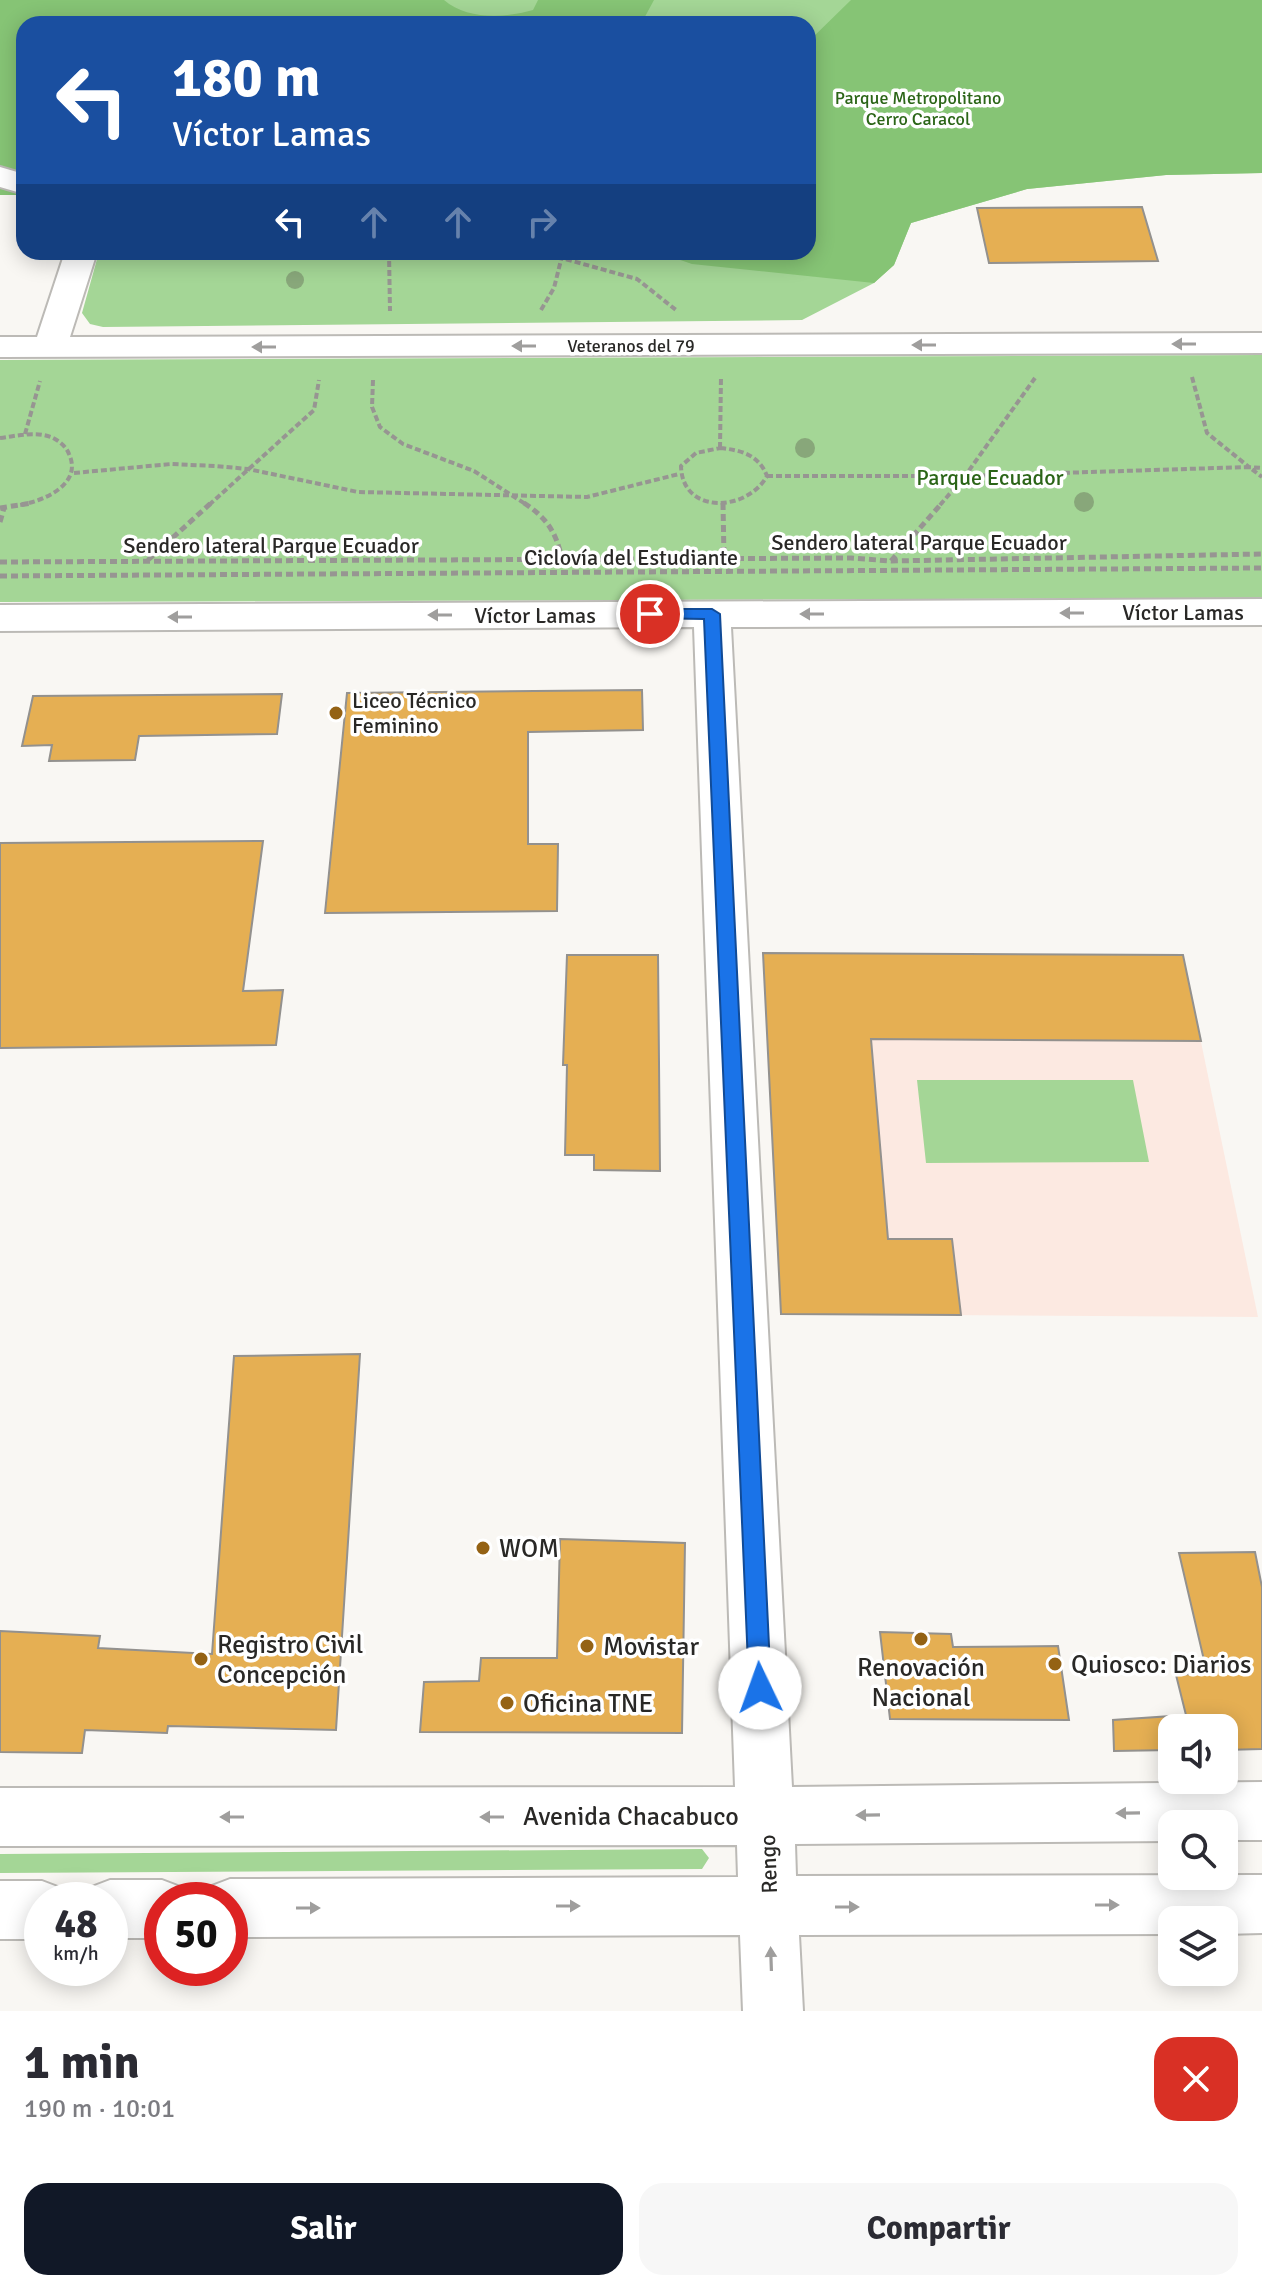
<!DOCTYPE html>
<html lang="es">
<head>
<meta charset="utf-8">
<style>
  :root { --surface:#fff; --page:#f7f7f7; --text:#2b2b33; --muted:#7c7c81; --accent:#111827 }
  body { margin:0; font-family:Signika,sans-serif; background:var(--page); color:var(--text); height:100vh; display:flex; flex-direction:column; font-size:30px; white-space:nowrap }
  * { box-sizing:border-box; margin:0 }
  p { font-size:26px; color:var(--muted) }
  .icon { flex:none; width:44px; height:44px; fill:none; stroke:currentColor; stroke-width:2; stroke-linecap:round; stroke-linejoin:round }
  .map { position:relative; height:2011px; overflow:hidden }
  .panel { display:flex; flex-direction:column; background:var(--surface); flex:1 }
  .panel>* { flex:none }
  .hud { position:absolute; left:16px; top:16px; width:800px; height:244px; border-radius:24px; box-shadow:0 4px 20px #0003; background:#1a4fa0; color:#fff; overflow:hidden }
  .tools { position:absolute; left:1158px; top:1714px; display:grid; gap:16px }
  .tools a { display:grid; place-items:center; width:80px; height:80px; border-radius:16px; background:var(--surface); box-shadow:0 4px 20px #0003; font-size:40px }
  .speed { position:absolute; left:24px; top:1882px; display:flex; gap:16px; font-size:40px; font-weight:700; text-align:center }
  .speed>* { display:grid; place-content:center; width:104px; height:104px; border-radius:50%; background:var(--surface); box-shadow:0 4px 20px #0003; line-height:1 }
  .speed small { font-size:20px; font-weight:400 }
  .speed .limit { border:12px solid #d22; background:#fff; color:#111 }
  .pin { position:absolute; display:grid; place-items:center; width:68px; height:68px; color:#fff; margin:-34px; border:4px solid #fff; border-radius:50%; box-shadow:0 2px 8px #0007 }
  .me { position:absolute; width:88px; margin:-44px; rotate:357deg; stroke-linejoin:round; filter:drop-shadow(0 0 6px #0008) }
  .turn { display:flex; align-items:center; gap:28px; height:168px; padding:0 24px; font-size:36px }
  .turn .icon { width:104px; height:104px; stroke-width:2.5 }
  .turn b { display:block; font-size:56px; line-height:68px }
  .lanes { display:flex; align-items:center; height:76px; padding:0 24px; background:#0003; justify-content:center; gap:40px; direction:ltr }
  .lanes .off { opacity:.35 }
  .round { display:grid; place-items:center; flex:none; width:84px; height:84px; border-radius:24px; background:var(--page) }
  .summary { display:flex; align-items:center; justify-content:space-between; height:136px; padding:0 24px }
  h1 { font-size:48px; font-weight:800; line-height:60px }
  .cta { display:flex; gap:16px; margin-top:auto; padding:16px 24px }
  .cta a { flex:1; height:92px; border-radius:24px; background:var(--accent); color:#fff; font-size:32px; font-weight:800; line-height:92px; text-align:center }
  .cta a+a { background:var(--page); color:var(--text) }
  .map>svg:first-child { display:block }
  .education { fill:#fce9e1 }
  .green { fill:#a4d696 }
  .forest { fill:#86c475 }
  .building { fill:#e5af53; stroke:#93918e; stroke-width:2 }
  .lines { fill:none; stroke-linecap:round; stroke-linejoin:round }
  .minor-casing { stroke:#bcbab6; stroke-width:4 }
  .major-casing { stroke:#bcbab6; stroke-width:4 }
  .path-far1 { stroke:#979592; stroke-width:4; stroke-dasharray:6 3; stroke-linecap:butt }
  .path { stroke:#979592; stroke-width:5; stroke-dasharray:7 4; stroke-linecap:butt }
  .minor { fill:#fff; fill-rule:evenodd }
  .major { fill:#fff; fill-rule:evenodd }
  .tree { fill:#88a77a }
  .oneway { fill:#9f9e9d }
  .route { fill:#1a73e8; stroke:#114b97; stroke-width:2 }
  .poi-dot { fill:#946214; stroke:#fff; stroke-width:3 }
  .labels { text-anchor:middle; stroke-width:7; stroke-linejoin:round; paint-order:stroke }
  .far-park-label { font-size:18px; fill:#2b6517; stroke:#fff }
  .far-street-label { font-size:18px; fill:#292826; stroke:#fff }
  .park-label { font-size:22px; fill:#2b6517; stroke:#fff }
  .street-label { font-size:22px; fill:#292826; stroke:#fff }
  .poi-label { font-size:22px; fill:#292826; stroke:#fff; text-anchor:start }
  .near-poi-label { font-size:26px; fill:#292826; stroke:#fff; text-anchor:start }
  .near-street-label { font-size:26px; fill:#292826; stroke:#fff }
</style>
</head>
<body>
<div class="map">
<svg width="1262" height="2011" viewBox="0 0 1262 2011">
  <rect width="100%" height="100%" fill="#f9f7f3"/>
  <path class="education" d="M 763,953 L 1183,955 L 1258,1317 L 781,1314 Z"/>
  <path class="green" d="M 0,0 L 1262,0 L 1262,173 L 1166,175 L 1027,189 L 911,223 L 894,265 L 874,283 L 802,320 L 103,327 L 90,324 L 82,313 L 99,252 L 808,252 L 808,24 L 24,24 L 24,195 L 0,195 Z
    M 1262,355 L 1262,598 L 0,602 L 0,360 Z
    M 917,1080 L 1133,1080 L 1149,1162 L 926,1163 Z
    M 702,1849 L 709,1858 L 702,1869 L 0,1873 L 0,1854 Z"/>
  <path class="forest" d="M 0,0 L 444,0 C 467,20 505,18 533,10 L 538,0 L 654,0 L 641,24 L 24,24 L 24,195 L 0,195 Z
    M 851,0 L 1262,0 L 1262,173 L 1166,175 L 1027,189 L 911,223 L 894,265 L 874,283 L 692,264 L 657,252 L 808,252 L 808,42 Z"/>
  <path class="building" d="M 1142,207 L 1158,261 L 989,263 L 977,208 Z
    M 642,690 L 643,730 L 528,732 L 528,844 L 558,844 L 557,911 L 325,913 L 347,693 Z
    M 282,694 L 277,734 L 139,736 L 135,760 L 49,761 L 52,745 L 22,746 L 33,696 Z
    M 263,841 L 243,991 L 283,990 L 276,1045 L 0,1048 L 0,843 Z
    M 763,953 L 1183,955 L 1201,1041 L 871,1039 L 888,1239 L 952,1239 L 961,1315 L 781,1314 Z
    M 567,955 L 658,955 L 660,1171 L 594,1170 L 594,1155 L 565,1155 L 567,1065 L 563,1065 Z
    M 360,1354 L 336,1730 L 168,1726 L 167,1733 L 85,1730 L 82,1753 L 0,1752 L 0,1631 L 100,1636 L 98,1648 L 212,1654 L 234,1356 Z
    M 560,1539 L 685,1543 L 682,1733 L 420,1732 L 424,1682 L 479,1681 L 481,1658 L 557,1658 Z
    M 1255,1552 L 1262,1587 L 1262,1749 L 1224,1750 L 1224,1728 L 1172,1728 L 1172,1750 L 1114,1751 L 1113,1720 L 1186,1715 L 1176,1675 L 1207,1673 L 1179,1553 Z
    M 880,1632 L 951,1634 L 953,1647 L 1058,1646 L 1069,1720 L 890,1719 Z"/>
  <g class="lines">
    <g class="minor-casing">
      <path id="minor" d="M 0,167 L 24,174 L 24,194 L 0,187 Z
        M 65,252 L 97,252 L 70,337 L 1262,333 L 1262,353 L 0,357 L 0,337 L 37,337 Z"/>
    </g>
    <g class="major-casing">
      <path id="major" d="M 1262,599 L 1262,625 L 731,627 L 792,1787 L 1262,1782 L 1262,1840 L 1224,1840 L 1224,1824 L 1172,1824 L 1172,1841 L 795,1844 L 796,1876 L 1262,1875 L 1262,1933 L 1224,1934 L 1224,1920 L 1172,1920 L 1172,1934 L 799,1935 L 803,2011 L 743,2011 L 740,1935 L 230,1937 L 230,1900 L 204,1900 L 209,1887 L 230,1879 L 738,1877 L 737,1845 L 0,1846 L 0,1788 L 735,1787 L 694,627 L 0,631 L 0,605 Z
        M 110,1880 L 162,1880 L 183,1888 L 188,1900 L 162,1900 L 162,1938 L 110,1938 L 110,1900 L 84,1900 L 89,1888 Z
        M 0,1881 L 42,1881 L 63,1889 L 67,1900 L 42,1900 L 42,1939 L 0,1939 Z"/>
    </g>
    <path class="path-far1" d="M 389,252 L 390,311
      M 540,252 L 637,279 L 676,310
      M 541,310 L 554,288 L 563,252
      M 1192,377 L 1207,433 L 1249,467 L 1262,468
      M 373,380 L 372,407 L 380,427 L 403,444 L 474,471 L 527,505
      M 25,434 L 40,381
      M 0,438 C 17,436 34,431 51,437 C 58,440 66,446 69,454 C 83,484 44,501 20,505
      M 720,448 C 741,450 759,455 767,476 C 747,512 682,515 681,466 L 696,453 Z
      M 720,448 L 721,377
      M 74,473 L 171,464 L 215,466 L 248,469 L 358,492 L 587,497 L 679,474
      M 767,476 L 965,476 L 1249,467 L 1262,477
      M 209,505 L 314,410 L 319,380
      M 940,505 L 965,476 L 1035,378"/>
    <path class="path" d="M 524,503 C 547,518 556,532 562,559
      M 723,503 L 724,558
      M 0,508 L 32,503
      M 0,522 L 4,508
      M 148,560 L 211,503
      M 891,561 L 942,503
      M 0,562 L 851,558 L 891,561 L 1262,554
      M 0,576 L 1262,568"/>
    <use href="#minor" class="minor"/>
    <use href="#major" class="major"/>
  </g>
  <g class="tree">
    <circle cx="295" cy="280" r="9"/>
    <circle cx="805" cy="448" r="10"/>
    <circle cx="1084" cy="502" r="10"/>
  </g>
  <defs><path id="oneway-solid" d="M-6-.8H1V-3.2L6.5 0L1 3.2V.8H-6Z" transform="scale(2)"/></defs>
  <g class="oneway">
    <use href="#oneway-solid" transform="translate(1184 344) rotate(180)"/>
    <use href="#oneway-solid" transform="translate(924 345) rotate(180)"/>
    <use href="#oneway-solid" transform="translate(524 346) rotate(180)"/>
    <use href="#oneway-solid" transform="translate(264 347) rotate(-180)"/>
    <use href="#oneway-solid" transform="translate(1072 613) rotate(180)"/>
    <use href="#oneway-solid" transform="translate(812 614) rotate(180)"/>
    <use href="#oneway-solid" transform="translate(440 615) rotate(180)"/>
    <use href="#oneway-solid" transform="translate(180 617) rotate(180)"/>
    <use href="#oneway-solid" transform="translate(1128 1813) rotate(179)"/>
    <use href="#oneway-solid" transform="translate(868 1815) rotate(179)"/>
    <use href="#oneway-solid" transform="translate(232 1817) rotate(180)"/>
    <use href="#oneway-solid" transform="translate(492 1817) rotate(180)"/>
    <use href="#oneway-solid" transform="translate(1107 1905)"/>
    <use href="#oneway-solid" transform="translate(568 1906)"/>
    <use href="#oneway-solid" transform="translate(847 1907)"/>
    <use href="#oneway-solid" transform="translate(308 1908)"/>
    <use href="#oneway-solid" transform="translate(771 1959) rotate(-92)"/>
  </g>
  <path class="route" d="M 650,609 L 712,609 L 720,614 L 771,1688 L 768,1696 L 760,1699 L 752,1696 L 749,1688 L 704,619 L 645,618 L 642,614 Z"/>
  <g class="poi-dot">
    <circle cx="336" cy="713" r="8"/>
    <circle cx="483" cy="1548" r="8"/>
    <circle cx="921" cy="1639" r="8"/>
    <circle cx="587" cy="1646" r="8"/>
    <circle cx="201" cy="1659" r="8"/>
    <circle cx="1055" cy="1664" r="8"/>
    <circle cx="507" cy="1703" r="8"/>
  </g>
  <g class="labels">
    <g class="far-park-label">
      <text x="918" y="104">Parque Metropolitano<tspan x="918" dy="21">Cerro Caracol</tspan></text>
    </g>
    <g class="far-street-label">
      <text x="631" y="352">Veteranos del 79</text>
    </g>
    <g class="park-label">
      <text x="990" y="485">Parque Ecuador</text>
    </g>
    <g class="street-label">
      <text x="919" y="550">Sendero lateral Parque Ecuador</text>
      <text x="271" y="553">Sendero lateral Parque Ecuador</text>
      <text x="631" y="565">Ciclovía del Estudiante</text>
      <text x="1183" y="620">Víctor Lamas</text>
      <text x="535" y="623">Víctor Lamas</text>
      <text transform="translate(768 1864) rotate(-92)" y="8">Rengo</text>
    </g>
    <g class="poi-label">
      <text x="352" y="708">Liceo Técnico<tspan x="352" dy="25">Feminino</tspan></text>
    </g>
    <g class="near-poi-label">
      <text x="499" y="1557">WOM</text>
      <text x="217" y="1653">Registro Civil<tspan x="217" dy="30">Concepción</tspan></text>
      <text x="603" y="1655">Movistar</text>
      <text x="1071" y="1673">Quiosco: Diarios</text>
      <text x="921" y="1676" text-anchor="middle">Renovación<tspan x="921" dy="30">Nacional</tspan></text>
      <text x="523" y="1712">Oficina TNE</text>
    </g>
    <g class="near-street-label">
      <text x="631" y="1825">Avenida Chacabuco</text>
    </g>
  </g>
</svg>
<div class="tools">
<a><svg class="icon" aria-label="sound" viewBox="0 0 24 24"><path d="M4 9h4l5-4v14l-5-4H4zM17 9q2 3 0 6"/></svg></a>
<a><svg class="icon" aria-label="search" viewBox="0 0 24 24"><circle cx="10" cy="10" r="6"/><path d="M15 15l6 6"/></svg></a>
<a><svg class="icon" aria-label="layers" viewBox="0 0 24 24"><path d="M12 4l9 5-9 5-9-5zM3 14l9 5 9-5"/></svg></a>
</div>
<div class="speed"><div>48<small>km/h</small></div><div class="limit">50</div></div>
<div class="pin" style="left:650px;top:614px;background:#d93025"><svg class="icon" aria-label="arrive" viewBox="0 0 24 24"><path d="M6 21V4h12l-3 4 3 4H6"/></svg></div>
<svg class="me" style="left:760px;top:1688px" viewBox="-20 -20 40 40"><circle r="19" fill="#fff"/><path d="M0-13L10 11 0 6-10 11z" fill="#1a73e8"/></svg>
<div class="hud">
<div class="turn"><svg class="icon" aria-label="left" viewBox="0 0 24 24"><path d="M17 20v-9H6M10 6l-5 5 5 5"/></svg><div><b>180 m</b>Víctor Lamas</div></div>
<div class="lanes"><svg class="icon" aria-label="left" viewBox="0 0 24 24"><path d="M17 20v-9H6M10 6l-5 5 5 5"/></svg><svg class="icon off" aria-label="ahead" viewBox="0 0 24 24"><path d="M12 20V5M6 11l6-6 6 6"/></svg><svg class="icon off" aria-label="ahead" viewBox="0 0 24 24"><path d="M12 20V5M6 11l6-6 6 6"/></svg><svg class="icon off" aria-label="right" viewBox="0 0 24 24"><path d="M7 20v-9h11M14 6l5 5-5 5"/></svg></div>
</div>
</div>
<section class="panel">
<div class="summary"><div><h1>1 min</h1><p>190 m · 10:01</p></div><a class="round" style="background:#d93025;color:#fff"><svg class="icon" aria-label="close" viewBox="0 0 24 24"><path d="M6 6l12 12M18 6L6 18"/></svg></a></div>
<div class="cta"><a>Salir</a><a>Compartir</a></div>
</section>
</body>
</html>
